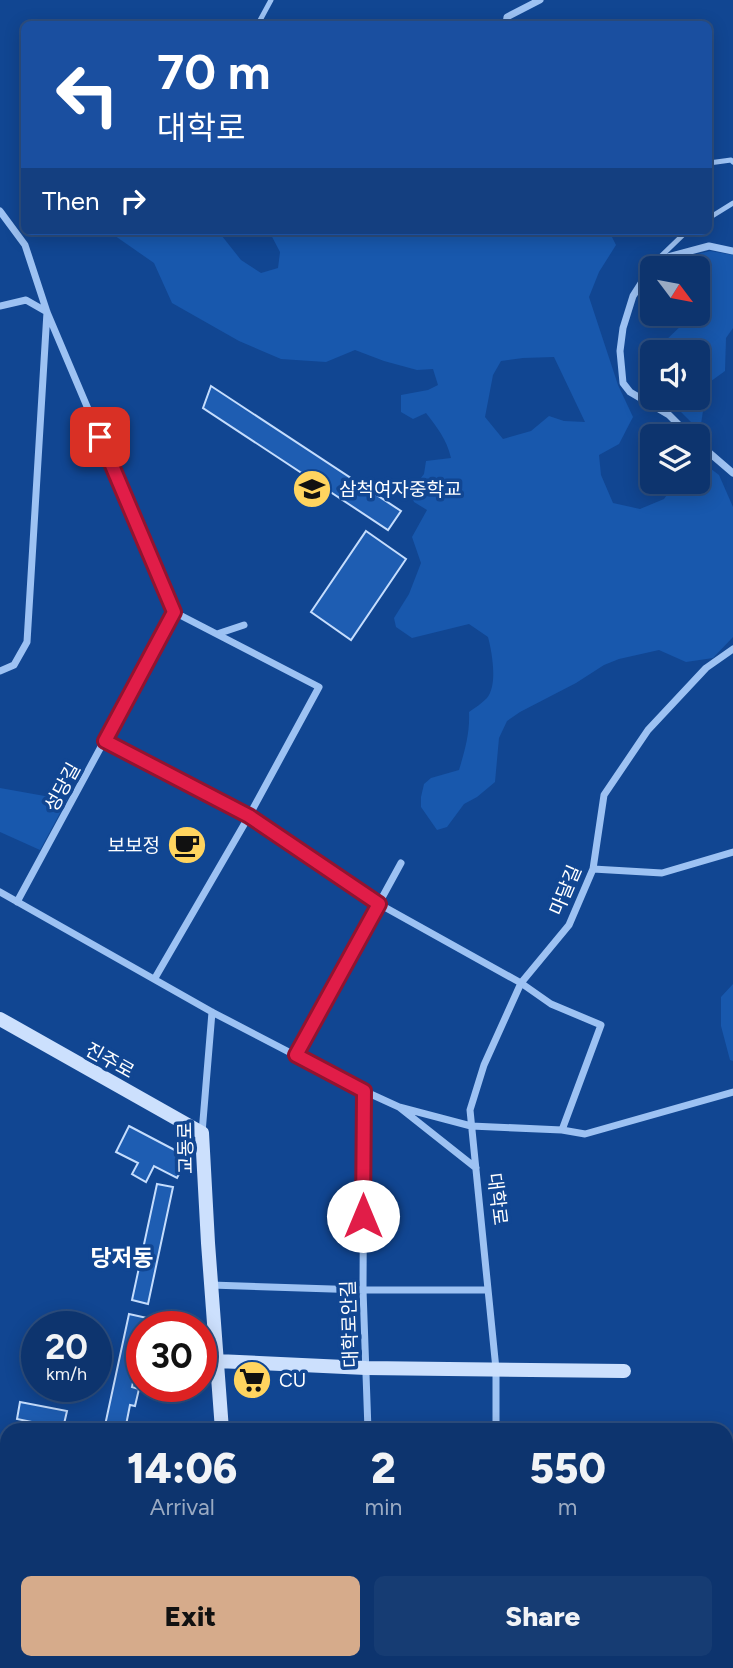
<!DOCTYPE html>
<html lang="en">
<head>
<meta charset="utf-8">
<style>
  :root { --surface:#0d346e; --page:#163c73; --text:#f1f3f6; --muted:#9aaac2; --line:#2d4f81; --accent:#d6ab8b }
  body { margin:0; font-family:Figtree,"Noto Sans KR",sans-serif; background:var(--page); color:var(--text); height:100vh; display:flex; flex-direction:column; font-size:26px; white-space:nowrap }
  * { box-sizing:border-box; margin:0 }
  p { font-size:23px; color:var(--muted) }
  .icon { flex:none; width:38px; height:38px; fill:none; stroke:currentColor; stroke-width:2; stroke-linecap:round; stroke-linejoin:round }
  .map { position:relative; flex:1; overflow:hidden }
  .sheet { position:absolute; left:0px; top:1423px; width:733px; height:247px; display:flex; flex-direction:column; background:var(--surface); border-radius:21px 21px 0 0; box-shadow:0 4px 18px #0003,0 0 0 2px var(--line) }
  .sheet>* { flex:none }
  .banner { position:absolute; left:21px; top:21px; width:691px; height:214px; border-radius:10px; box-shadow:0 4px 18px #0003,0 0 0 2px var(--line); background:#1a4fa0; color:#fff; overflow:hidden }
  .needle { width:46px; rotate:122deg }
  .fabs { position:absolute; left:640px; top:256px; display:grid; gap:14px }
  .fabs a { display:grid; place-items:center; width:70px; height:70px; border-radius:10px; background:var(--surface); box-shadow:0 4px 18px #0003,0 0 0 2px var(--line); font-size:35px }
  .speed { position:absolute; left:21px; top:1311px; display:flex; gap:14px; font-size:35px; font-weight:700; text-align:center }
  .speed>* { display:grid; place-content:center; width:91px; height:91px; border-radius:50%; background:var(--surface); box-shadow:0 4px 18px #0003,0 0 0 2px var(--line); line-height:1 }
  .speed small { font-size:18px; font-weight:400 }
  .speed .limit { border:10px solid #d22; background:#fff; color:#111 }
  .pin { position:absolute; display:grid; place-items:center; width:60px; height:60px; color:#fff; margin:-30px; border-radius:14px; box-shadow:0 4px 10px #0006 }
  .me { position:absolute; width:77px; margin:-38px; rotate:0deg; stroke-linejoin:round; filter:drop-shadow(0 0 5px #0008) }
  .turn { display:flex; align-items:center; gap:24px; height:147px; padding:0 21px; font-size:32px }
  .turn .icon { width:91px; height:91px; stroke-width:2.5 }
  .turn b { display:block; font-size:49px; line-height:60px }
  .then { display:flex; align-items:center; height:66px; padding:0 21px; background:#0003; gap:14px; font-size:26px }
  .eta { display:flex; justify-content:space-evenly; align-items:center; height:119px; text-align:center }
  .eta b { font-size:42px; font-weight:800; line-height:49px }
  .action { display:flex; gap:14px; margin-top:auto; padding:14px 21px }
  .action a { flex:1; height:80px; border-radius:10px; background:var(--accent); color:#111; font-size:28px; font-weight:800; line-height:80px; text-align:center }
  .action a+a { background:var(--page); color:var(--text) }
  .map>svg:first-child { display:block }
  .green { fill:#1858ad; fill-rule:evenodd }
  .building { fill:#1e5db2; stroke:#c5ddfd; stroke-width:2 }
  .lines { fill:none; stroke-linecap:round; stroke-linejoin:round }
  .lane { stroke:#9dc2f3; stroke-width:5 }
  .street { stroke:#9dc2f3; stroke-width:7 }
  .secondary { stroke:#cce0fd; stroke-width:14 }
  .route-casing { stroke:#92132f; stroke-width:18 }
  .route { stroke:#e11d48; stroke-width:12 }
  .labels { text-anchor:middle; stroke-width:7; stroke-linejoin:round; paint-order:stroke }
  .poi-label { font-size:19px; fill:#fff; stroke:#114692; text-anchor:start }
  .street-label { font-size:19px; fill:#fff; stroke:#114692 }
  .quarter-label { font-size:23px; font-weight:bold; fill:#fff; stroke:#114692 }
</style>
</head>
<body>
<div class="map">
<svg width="733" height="1668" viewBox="0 0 733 1668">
  <rect width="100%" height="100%" fill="#114692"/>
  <path class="green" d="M 108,231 L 218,231 L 241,260 L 261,273 L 278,268 L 280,252 L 269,231 L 296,231 L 298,232 L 300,231 L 609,231 L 616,245 L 599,272 L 589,297 L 618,385 L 633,417 L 619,444 L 599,455 L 601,475 L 613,503 L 640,509 L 664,499 L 674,485 L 674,481 L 698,481 L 698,459 L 719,475 L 733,507 L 733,637 L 713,658 L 686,662 L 659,650 L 619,659 L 604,665 L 576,683 L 520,712 L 507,721 L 499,738 L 495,782 L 477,797 L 464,804 L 447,827 L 437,830 L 421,807 L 421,797 L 424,784 L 431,778 L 459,770 C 465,750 470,733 469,712 C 475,708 482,703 487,698 C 498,685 492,652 488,637 L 469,624 L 412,638 L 396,627 L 394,618 L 409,594 L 421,563 L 412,537 L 427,510 L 414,502 L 410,492 L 424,474 L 426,461 L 451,458 C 447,440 437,427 426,413 L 413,419 L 401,412 L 401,395 L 428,390 L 438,385 L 433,369 L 417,370 L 384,361 L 355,350 L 326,362 L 281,359 L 239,341 L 172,303 L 154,263 ZM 554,357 L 585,422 L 564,421 L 549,416 L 531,431 L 503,439 L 485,417 L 493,375 L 501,361 L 523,358 Z
    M 710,251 L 733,255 L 733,328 L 726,338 L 725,371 L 707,384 L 700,431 L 677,408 L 681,397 L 698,397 L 698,352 L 668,352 L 664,342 L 685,322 L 683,313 L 698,313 L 698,268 L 687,268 L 690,256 Z
    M 0,788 L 67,800 L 40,850 L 0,832 Z
    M 733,984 L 733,1061 L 730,1060 L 721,1026 L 721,997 Z"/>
  <path class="building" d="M 211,386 L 401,511 L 388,530 L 203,408 Z
    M 366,531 L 406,559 L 351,640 L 311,612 Z
    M 129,1126 L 188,1157 L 177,1178 L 154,1166 L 146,1182 L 132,1174 L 138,1163 L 116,1152 Z
    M 157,1184 L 173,1187 L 148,1304 L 132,1300 Z
    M 129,1314 L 147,1318 L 145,1326 L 142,1326 L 142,1342 L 132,1387 L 139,1389 L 135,1406 L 130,1405 L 125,1430 L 104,1430 Z
    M 20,1402 L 67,1411 L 64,1424 L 74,1426 L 73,1430 L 30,1430 L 32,1422 L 17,1419 Z"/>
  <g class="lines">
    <path class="lane" d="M 258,24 L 271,0
      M 709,163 L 731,160 L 733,162
      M 709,218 L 733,203
      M 656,261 L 687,231
      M 733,1492 L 731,1525 L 733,1538"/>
    <path class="street" d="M 506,24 L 507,17 L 540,0
      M 0,211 L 25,245 L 47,312 L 27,642 L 14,665 L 0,671
      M 0,306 L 26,300 L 47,312
      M 690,436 L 669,415 L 630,392 L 623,383 L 620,351 L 623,328 L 633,296 L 654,263 L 668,257 L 709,246 L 733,251
      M 698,443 L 733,473
      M 217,634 L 244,625
      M 105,741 L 249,816 L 379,904 L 521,983 L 551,1004 L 601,1025 L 562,1130 L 471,1126 L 399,1107
      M 593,869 L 662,873 L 733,852
      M 0,892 L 212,1012 L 364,1091 L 399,1107 L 476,1168
      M 17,902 L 174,612 L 47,312
      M 155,978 L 249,816 L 319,687 L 174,612
      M 296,1055 L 401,863
      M 364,1091 L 363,1290 L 368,1430
      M 562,1130 L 585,1134 L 733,1092
      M 202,1133 L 212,1012
      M 211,1285 L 363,1290 L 488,1290
      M 496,1430 L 496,1369 L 470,1110 L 484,1065 L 521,983 L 569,925 L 593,869 L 604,795 L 648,730 L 706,668 L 733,649
      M 0,1439 L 7,1441
      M 0,1551 L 7,1552
      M 131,1662 L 131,1668
      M 376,1662 L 376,1668
      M 497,1662 L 497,1668"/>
    <path class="secondary" d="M 0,1019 L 202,1133 L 208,1243 L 222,1430
      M 217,1361 L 366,1368 L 624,1371
      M 726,1575 L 733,1568
      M 230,1662 L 230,1668
      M 589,1668 L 600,1662"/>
  </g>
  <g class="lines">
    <g class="route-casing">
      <path id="route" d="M 100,437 L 174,612 L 105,741 L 249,816 L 379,904 L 296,1055 L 364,1091 L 363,1216"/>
    </g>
    <use href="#route" class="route"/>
  </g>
  <defs>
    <g id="school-disc" transform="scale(2.0125)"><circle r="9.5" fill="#ffd45f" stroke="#114692"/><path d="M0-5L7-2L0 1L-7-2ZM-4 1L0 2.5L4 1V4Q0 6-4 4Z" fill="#111"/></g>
    <g id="cafe-disc" transform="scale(2.0125)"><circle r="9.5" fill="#ffd45f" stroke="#114692"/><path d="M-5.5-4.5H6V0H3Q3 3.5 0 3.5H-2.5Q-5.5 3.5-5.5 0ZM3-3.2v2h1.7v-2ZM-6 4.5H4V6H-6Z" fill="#111"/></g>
    <g id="supermarket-disc" transform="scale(2.0125)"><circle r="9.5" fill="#ffd45f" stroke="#114692"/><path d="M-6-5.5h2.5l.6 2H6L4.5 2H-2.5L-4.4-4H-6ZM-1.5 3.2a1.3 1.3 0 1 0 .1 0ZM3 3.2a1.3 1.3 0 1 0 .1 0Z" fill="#111"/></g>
  </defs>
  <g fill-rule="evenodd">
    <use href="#school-disc" x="312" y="489"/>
    <use href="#cafe-disc" x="187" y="845"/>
    <use href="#supermarket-disc" x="252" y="1380"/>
  </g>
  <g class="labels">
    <g class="poi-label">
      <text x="339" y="496">삼척여자중학교</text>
      <text x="160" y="852" text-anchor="end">보보정</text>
      <text x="279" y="1387">CU</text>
    </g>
    <g class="street-label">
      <text transform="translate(62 787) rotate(-61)" y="7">성당길</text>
      <text transform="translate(565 890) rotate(-67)" y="7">마달길</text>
      <text transform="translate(110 1060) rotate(29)" y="7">진주로</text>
      <text transform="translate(185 1148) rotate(-91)" y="7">교동로</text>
      <text transform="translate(498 1199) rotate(83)" y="7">대학로</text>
      <text transform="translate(349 1324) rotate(-92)" y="7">대학로안길</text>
    </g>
    <g class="quarter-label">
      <text x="122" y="1266">당저동</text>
    </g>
  </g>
</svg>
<div class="fabs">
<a><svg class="needle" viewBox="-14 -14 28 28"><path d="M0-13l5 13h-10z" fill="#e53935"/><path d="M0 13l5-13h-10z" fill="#9aaac2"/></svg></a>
<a><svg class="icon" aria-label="sound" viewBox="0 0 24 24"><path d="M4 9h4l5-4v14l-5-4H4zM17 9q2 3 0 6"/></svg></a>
<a><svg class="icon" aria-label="layers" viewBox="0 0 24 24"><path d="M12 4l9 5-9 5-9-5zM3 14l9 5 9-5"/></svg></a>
</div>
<div class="speed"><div>20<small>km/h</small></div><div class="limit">30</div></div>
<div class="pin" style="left:100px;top:437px;background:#d93025"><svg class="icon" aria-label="arrive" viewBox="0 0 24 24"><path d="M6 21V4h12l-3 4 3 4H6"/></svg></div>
<svg class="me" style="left:363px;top:1216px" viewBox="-20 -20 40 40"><circle r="19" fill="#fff"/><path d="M0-13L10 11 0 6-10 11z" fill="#e11d48"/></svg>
<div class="banner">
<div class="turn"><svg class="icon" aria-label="left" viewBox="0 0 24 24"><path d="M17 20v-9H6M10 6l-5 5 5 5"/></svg><div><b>70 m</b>대학로</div></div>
<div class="then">Then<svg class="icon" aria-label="right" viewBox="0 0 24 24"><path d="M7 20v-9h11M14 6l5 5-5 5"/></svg></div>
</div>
<section class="sheet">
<div class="eta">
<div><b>14:06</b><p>Arrival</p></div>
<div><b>2</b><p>min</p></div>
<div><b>550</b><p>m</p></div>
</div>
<div class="action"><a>Exit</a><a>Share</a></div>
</section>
</div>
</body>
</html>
